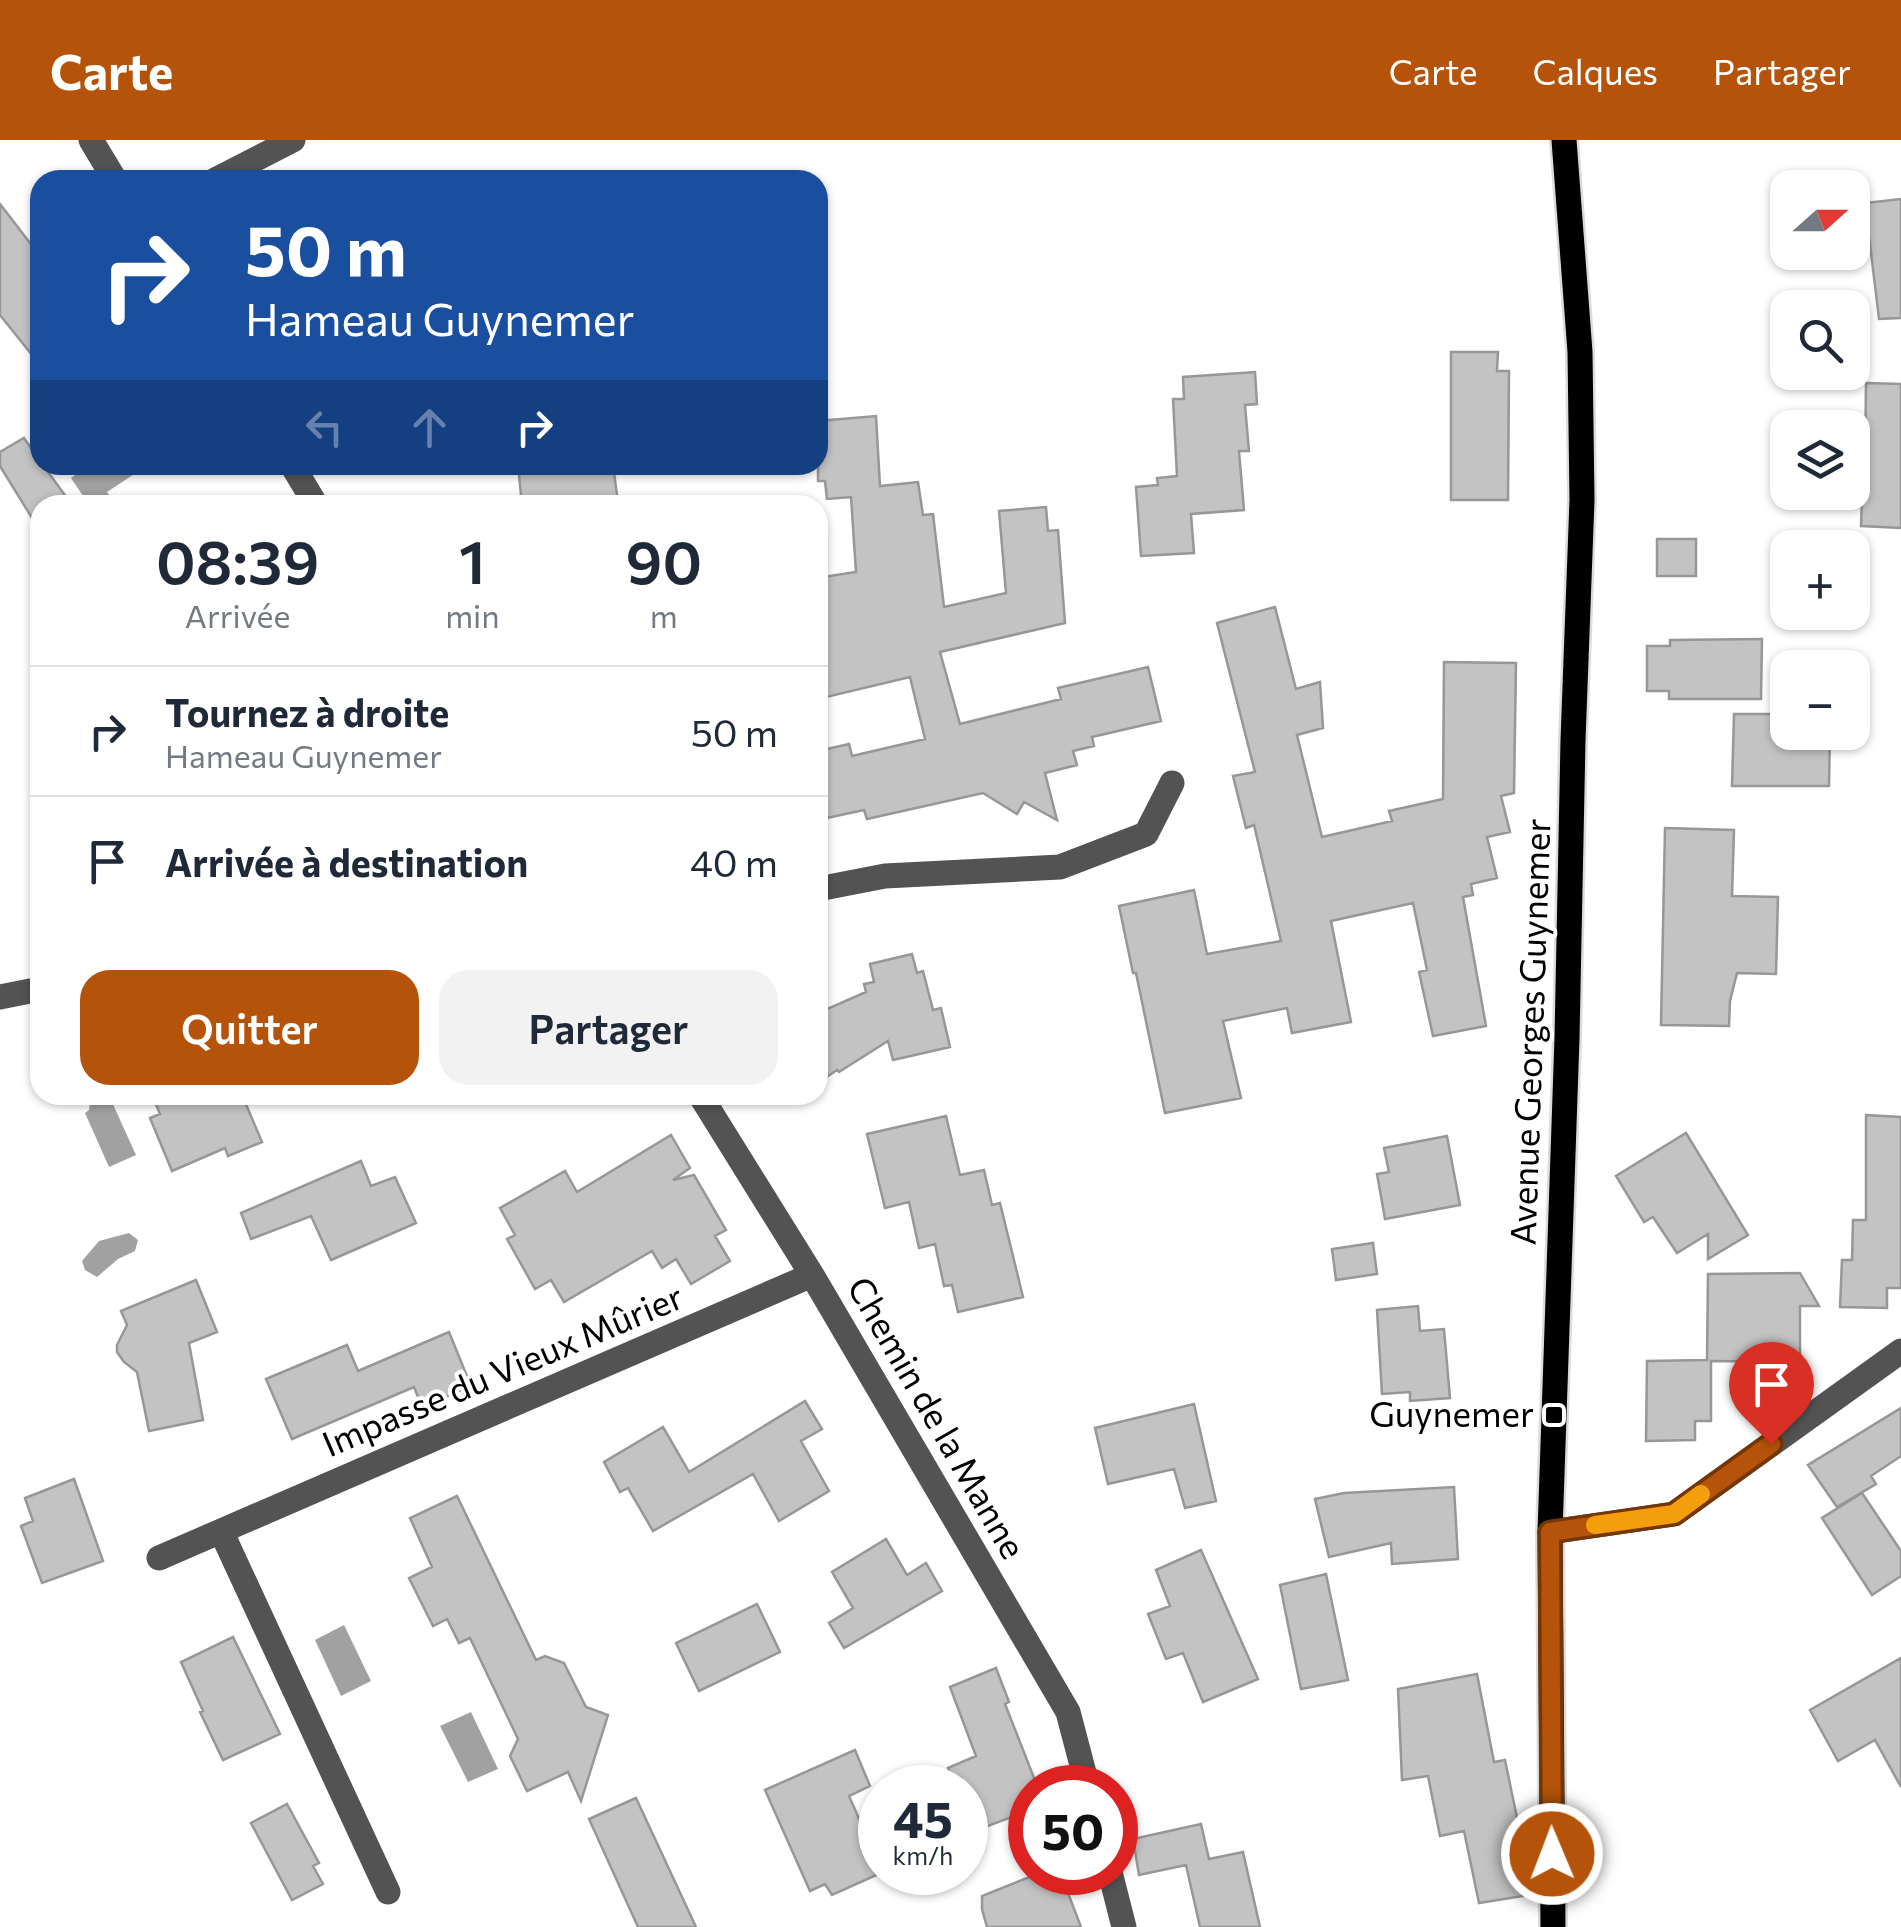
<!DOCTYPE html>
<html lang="fr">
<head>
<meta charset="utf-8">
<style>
  :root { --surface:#fff; --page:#f2f2f3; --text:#1f2937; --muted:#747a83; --line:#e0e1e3; --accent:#b45309 }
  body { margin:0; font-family:Commissioner,sans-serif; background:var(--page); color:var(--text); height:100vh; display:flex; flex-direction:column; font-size:38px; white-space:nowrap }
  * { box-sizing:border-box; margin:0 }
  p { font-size:32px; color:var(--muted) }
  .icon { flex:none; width:55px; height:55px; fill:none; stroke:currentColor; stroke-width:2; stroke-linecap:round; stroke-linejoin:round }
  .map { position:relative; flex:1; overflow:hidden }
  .side { position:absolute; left:30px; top:355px; width:798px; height:610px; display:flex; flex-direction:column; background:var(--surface); border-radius:30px; box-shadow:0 2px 8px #0004 }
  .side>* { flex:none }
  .banner { position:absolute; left:30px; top:30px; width:798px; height:305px; border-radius:30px; box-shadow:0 2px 8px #0004; background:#1a4fa0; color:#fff; overflow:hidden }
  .needle { width:65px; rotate:69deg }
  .fabs { position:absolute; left:1770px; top:30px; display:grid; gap:20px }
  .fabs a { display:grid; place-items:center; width:100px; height:100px; border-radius:20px; background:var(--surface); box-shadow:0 2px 8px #0004; font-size:50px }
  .speed { position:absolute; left:858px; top:1625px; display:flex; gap:20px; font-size:50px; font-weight:700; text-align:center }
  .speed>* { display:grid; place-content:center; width:130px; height:130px; border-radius:50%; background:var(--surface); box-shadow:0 2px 8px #0004; line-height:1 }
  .speed small { font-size:25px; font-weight:400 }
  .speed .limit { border:15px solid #d22; background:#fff; color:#111 }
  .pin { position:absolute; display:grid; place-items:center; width:85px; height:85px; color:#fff; margin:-102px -42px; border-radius:50% 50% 50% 0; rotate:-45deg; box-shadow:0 0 10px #0007 }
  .pin .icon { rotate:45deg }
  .me { position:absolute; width:110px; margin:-55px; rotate:359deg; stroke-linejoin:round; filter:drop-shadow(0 0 8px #0008) }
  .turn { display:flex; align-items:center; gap:35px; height:210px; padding:0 50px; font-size:45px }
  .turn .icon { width:130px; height:130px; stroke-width:2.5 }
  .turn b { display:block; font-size:70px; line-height:85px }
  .lanes { display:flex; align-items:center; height:95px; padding:0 50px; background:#0003; justify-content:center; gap:50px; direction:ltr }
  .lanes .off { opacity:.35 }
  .eta { display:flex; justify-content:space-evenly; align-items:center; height:170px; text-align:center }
  .eta b { font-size:60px; font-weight:600; line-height:70px }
  .button { display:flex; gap:20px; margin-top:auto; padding:20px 50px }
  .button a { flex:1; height:115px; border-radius:30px; background:var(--accent); color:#fff; font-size:40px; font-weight:600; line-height:115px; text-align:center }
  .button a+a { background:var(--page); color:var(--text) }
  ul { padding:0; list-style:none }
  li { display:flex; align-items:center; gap:30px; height:130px; padding:0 50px; border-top:2px solid var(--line) }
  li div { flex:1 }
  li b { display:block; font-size:38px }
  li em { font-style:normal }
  header { display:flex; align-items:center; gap:60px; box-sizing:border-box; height:140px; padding:0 50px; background:var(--accent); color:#fff }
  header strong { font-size:48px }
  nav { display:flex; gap:55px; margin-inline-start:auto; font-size:35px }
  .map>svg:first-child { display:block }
  .water { fill:#a1a1a1 }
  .building { fill:#c3c3c3; stroke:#979797; stroke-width:2.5 }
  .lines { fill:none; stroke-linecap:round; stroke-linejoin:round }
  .major-casing { stroke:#dbdbdb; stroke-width:30 }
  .minor { stroke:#535353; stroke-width:25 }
  .major { stroke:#000; stroke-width:25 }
  .route-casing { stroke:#753606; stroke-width:25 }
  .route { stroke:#b45309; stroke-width:18 }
  .slow { stroke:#f59e0b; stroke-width:18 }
  .poi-dot { fill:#000; stroke:#fff; stroke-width:4 }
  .labels { text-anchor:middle; stroke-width:8; stroke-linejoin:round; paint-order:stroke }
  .street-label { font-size:35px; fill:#000; stroke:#fff }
  .poi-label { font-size:35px; fill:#000; stroke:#fff; text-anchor:end }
</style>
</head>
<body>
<header>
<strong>Carte</strong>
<nav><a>Carte</a><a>Calques</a><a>Partager</a></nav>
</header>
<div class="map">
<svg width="1901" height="1787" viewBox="0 0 1901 1787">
  <rect width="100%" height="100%" fill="#fff"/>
  <path class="water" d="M 89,325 L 148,325 L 107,352 L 116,365 L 89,365 L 71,338 Z
    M 96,957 L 111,960 L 136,1015 L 109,1027 L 85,973 L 89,970 L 90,963 Z
    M 129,1093 L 138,1100 L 135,1111 L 118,1119 L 97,1137 L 85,1130 L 82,1121 L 99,1101 Z
    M 344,1485 L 371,1541 L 341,1556 L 315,1500 Z
    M 471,1572 L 498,1629 L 468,1642 L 440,1586 Z"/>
  <path class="building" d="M 1901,59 L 1901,178 L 1879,179 L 1865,63 Z
    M 0,64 L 40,116 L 40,225 L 0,175 Z
    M 1451,212 L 1498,212 L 1497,231 L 1509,231 L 1508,360 L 1451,360 Z
    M 1255,232 L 1257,264 L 1245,265 L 1249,311 L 1239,311 L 1244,370 L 1191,374 L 1194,413 L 1141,416 L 1136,347 L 1158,345 L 1157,338 L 1177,336 L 1173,259 L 1184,259 L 1183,237 Z
    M 1866,243 L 1901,244 L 1901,388 L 1861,386 L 1863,327 L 1865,327 Z
    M 876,276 L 880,346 L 918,342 L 923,375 L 933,374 L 944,467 L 1006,453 L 999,371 L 1046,367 L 1048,391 L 1058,390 L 1065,483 L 940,512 L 960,584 L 1061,559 L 1058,548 L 1148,527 L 1161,581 L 1092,597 L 1094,606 L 1073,611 L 1077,625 L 1045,633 L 1057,680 L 1024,662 L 1017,674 L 983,653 L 867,679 L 864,670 L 818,680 L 818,611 L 849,604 L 852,616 L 925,599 L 910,537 L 818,559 L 818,462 L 826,461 L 823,437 L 856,432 L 851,357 L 827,359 L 825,341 L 818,341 L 818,281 Z
    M 24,298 L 40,321 L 40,325 L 43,325 L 72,365 L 40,365 L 40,391 L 0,326 L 0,312 Z
    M 518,325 L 613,325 L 618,362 L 591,365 L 522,365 Z
    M 1657,399 L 1696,399 L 1696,436 L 1657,436 Z
    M 1275,467 L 1296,549 L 1320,542 L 1323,588 L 1297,595 L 1322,697 L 1392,681 L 1389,671 L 1443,659 L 1444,522 L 1516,523 L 1514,653 L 1501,656 L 1510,692 L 1487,697 L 1497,738 L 1471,744 L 1473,755 L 1463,757 L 1486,886 L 1433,896 L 1419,832 L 1427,830 L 1413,763 L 1331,781 L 1351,882 L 1292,893 L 1287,868 L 1223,881 L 1241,958 L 1165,973 L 1136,833 L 1133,833 L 1119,766 L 1194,750 L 1207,814 L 1281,801 L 1254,685 L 1246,688 L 1233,636 L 1255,632 L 1217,483 Z
    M 1762,499 L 1761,559 L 1669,559 L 1669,551 L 1647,551 L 1647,506 L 1670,506 L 1670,500 Z
    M 1734,574 L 1788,574 L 1788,592 L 1830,592 L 1829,646 L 1732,646 Z
    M 1665,688 L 1734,690 L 1732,756 L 1778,757 L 1776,834 L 1737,833 L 1730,861 L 1729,886 L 1661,885 Z
    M 912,814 L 917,833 L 923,831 L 933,870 L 941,868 L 950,907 L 893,920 L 888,901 L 839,932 L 837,930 L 818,943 L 818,873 L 866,852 L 864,844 L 874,842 L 870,824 Z
    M 152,955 L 242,955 L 262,1002 L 228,1016 L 225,1008 L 172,1031 L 150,978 L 160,974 Z
    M 1866,975 L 1901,977 L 1901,1148 L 1887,1148 L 1887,1168 L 1840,1167 L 1842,1120 L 1852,1120 L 1853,1080 L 1866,1080 Z
    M 946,976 L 960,1035 L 984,1030 L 992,1065 L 1000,1063 L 1023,1157 L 958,1172 L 952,1145 L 944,1146 L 935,1104 L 919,1108 L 909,1062 L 885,1068 L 867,994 Z
    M 1686,993 L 1748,1095 L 1708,1119 L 1708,1094 L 1677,1113 L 1653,1077 L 1644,1082 L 1616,1036 Z
    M 671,995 L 690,1028 L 673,1040 L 694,1035 L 726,1090 L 715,1096 L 730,1121 L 691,1144 L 676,1119 L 662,1128 L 652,1111 L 564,1162 L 551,1140 L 535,1149 L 507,1099 L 515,1095 L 500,1068 L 565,1031 L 577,1052 Z
    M 1447,996 L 1460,1065 L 1385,1079 L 1377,1034 L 1389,1032 L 1384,1008 Z
    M 361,1021 L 371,1046 L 395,1037 L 416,1083 L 331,1120 L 311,1076 L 251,1099 L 241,1073 Z
    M 1373,1103 L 1377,1134 L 1336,1140 L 1332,1109 Z
    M 1800,1133 L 1819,1166 L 1800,1166 L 1800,1222 L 1711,1221 L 1711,1281 L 1695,1281 L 1695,1300 L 1646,1301 L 1647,1221 L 1707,1220 L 1708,1134 Z
    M 196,1140 L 217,1192 L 189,1203 L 203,1280 L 149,1291 L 137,1232 L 124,1222 L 117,1212 L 117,1205 L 127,1185 L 121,1171 Z
    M 1418,1166 L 1420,1191 L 1444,1189 L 1450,1258 L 1410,1261 L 1410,1252 L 1382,1254 L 1377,1170 Z
    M 449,1192 L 471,1246 L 422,1267 L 414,1247 L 292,1299 L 266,1239 L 347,1205 L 358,1231 Z
    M 805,1261 L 822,1289 L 801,1301 L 829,1351 L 779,1381 L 753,1334 L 653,1391 L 628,1348 L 620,1352 L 604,1322 L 663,1287 L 689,1332 Z
    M 1194,1264 L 1216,1361 L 1185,1368 L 1174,1329 L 1108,1344 L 1095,1288 Z
    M 1901,1268 L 1901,1316 L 1871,1336 L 1876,1344 L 1837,1367 L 1808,1325 Z
    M 74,1339 L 103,1421 L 42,1443 L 21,1386 L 33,1381 L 25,1358 Z
    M 1454,1347 L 1458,1419 L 1392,1424 L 1391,1403 L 1329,1417 L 1315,1359 L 1344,1353 Z
    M 1862,1353 L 1901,1411 L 1901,1436 L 1872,1455 L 1822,1378 Z
    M 457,1356 L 536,1520 L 545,1516 L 564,1523 L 586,1567 L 608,1575 L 581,1661 L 568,1632 L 527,1651 L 510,1616 L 518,1599 L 470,1498 L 459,1503 L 447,1479 L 433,1486 L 409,1438 L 432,1427 L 410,1378 Z
    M 886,1399 L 907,1435 L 926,1423 L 942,1451 L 844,1508 L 829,1483 L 853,1468 L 832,1432 Z
    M 1201,1410 L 1258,1539 L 1203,1562 L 1183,1513 L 1166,1519 L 1148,1474 L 1170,1466 L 1156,1430 Z
    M 1326,1434 L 1348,1540 L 1301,1549 L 1280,1445 Z
    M 757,1464 L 780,1512 L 699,1551 L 676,1503 Z
    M 233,1497 L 280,1594 L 223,1620 L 200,1572 L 203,1571 L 181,1522 Z
    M 1901,1518 L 1901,1647 L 1875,1600 L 1838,1621 L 1810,1570 Z
    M 996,1528 L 1009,1562 L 1005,1564 L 1038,1648 L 1030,1648 L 1030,1670 L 972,1692 L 965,1673 L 965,1648 L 955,1648 L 948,1628 L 976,1616 L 950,1547 Z
    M 1477,1534 L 1494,1622 L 1505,1620 L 1521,1697 L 1523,1756 L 1479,1763 L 1464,1691 L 1440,1696 L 1428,1636 L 1402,1640 L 1398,1549 Z
    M 855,1610 L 870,1646 L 849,1656 L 880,1726 L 880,1732 L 883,1732 L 832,1755 L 825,1744 L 810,1751 L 765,1650 Z
    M 636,1658 L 649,1686 L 696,1787 L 638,1787 L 589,1679 Z
    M 287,1664 L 319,1723 L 313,1726 L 323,1744 L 292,1760 L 251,1683 Z
    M 1201,1684 L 1209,1719 L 1243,1712 L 1260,1787 L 1200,1787 L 1186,1725 L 1139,1735 L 1133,1699 Z
    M 1042,1732 L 1060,1732 L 1081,1787 L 987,1787 L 982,1769 L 982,1756 Z"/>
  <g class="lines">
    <g class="major-casing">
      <path id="major" d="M 1553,1787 L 1550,1392 L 1567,898 L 1573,600 L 1582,360 L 1580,212 L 1564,0"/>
    </g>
    <path class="minor" d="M 91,0 L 115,40
      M 215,40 L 293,0
      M 292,325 L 316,365
      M 818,749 L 885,736 L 1060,727 L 1146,694 L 1172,643
      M 0,857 L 40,849
      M 700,955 L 812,1135 L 1068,1572 L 1088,1648
      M 221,1391 L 388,1752
      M 1550,1392 L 1674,1374 L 1901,1211
      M 159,1418 L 812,1135
      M 1110,1732 L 1124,1787"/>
    <use href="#major" class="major"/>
  </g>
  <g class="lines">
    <g class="route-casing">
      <path id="route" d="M 1552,1714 L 1550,1392 L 1674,1374 L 1771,1304"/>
    </g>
    <use href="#route" class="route"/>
    <path class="slow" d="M 1595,1385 L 1674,1374 L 1701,1354"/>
  </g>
  <rect class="poi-dot" x="1544" y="1265" width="20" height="20" rx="5"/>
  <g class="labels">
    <g class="street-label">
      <text transform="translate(1531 892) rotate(-88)" y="12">Avenue Georges Guynemer</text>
      <text transform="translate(503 1231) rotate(-23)" y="12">Impasse du Vieux Mûrier</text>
      <text transform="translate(936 1278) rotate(60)" y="12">Chemin de la Manne</text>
    </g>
    <g class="poi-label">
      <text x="1534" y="1287">Guynemer</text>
    </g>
  </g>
</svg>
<div class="fabs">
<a><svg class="needle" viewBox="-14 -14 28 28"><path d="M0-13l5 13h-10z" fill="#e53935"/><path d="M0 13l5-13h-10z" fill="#747a83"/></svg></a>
<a><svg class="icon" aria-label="search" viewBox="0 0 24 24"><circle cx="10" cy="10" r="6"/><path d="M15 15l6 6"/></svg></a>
<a><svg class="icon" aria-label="layers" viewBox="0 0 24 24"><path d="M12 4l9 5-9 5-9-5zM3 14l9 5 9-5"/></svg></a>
<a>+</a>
<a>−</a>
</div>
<div class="speed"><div>45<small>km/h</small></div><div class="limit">50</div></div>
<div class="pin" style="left:1771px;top:1304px;background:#d93025"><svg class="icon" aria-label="arrive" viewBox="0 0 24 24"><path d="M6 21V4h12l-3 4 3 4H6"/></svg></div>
<svg class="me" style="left:1552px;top:1714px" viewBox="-20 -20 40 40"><circle r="17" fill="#b45309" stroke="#fff" stroke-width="3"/><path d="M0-11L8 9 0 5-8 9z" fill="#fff"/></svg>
<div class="banner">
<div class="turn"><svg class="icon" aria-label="right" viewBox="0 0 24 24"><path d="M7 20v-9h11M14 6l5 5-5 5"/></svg><div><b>50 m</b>Hameau Guynemer</div></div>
<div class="lanes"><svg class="icon off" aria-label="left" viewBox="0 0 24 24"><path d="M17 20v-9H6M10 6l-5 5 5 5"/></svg><svg class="icon off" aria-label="ahead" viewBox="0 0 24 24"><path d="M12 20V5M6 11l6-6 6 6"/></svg><svg class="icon" aria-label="right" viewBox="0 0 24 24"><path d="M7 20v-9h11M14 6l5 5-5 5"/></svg></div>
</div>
<section class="side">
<div class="eta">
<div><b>08:39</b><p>Arrivée</p></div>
<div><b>1</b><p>min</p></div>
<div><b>90</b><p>m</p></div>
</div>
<ul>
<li><svg class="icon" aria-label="right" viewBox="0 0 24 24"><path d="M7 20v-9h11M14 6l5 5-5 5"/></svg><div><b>Tournez à droite</b><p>Hameau Guynemer</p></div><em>50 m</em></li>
<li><svg class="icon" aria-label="arrive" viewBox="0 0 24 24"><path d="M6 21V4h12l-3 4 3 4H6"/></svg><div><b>Arrivée à destination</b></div><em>40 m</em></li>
</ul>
<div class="button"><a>Quitter</a><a>Partager</a></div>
</section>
</div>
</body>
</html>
